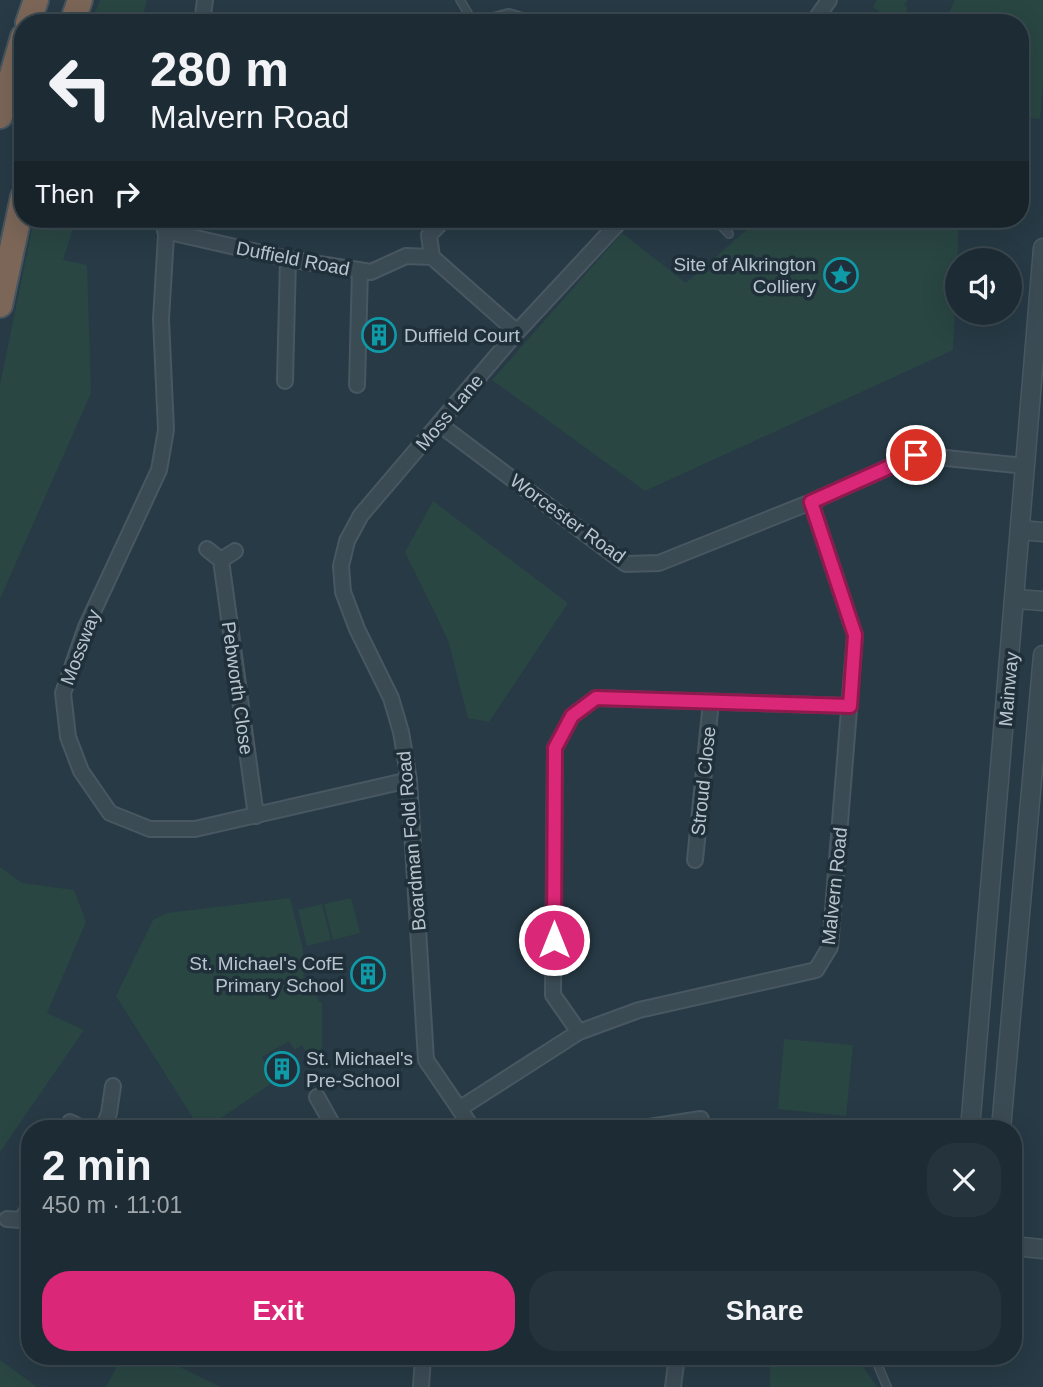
<!DOCTYPE html>
<html lang="en">
<head>
<meta charset="utf-8">
<style>
  :root { --surface:#1d2c34; --page:#25343c; --text:#f1f3f6; --muted:#a0a7ac; --line:#3b484f; --accent:#db2777 }
  body { margin:0; font-family:Helvetica,sans-serif; background:var(--page); color:var(--text); height:100vh; display:flex; flex-direction:column; font-size:26px; white-space:nowrap }
  * { box-sizing:border-box; margin:0 }
  p { font-size:23px; color:var(--muted) }
  .icon { flex:none; width:38px; height:38px; fill:none; stroke:currentColor; stroke-width:2; stroke-linecap:round; stroke-linejoin:round }
  .map { position:relative; flex:1; overflow:hidden }
  .panel { position:absolute; left:21px; top:1120px; width:1001px; height:245px; display:flex; flex-direction:column; background:var(--surface); border-radius:28px; box-shadow:0 7px 28px #0002,0 0 0 2px var(--line) }
  .panel>* { flex:none }
  .guide { position:absolute; left:14px; top:14px; width:1015px; height:214px; border-radius:28px; box-shadow:0 7px 28px #0002,0 0 0 2px var(--line); background:#1d2c34; color:var(--text); overflow:hidden }
  .tools { position:absolute; left:945px; top:248px; display:grid; gap:14px }
  .tools a { display:grid; place-items:center; width:77px; height:77px; border-radius:50%; background:var(--surface); box-shadow:0 7px 28px #0002,0 0 0 2px var(--line); font-size:35px }
  .pin { position:absolute; display:grid; place-items:center; width:60px; height:60px; color:#fff; margin:-30px; border:4px solid #fff; border-radius:50%; box-shadow:0 2px 7px #0007 }
  .me { position:absolute; width:77px; margin:-38px; rotate:0deg; stroke-linejoin:round; filter:drop-shadow(0 0 5px #0008) }
  .turn { display:flex; align-items:center; gap:24px; height:147px; padding:0 21px; font-size:32px }
  .turn .icon { width:91px; height:91px; stroke-width:2.5 }
  .turn b { display:block; font-size:49px; line-height:60px }
  .then { display:flex; align-items:center; height:66px; padding:0 21px; background:#0003; gap:14px; font-size:26px }
  .round { display:grid; place-items:center; flex:none; width:74px; height:74px; border-radius:28px; background:var(--page) }
  .head { display:flex; align-items:center; justify-content:space-between; height:119px; padding:0 21px }
  h1 { font-size:42px; font-weight:800; line-height:52px }
  .action { display:flex; gap:14px; margin-top:auto; padding:14px 21px }
  .action a { flex:1; height:80px; border-radius:28px; background:var(--accent); color:#fff; font-size:28px; font-weight:800; line-height:80px; text-align:center }
  .action a+a { background:var(--page); color:var(--text) }
  .map>svg:first-child { display:block }
  .green { fill:#294643 }
  .lines { fill:none; stroke-linecap:round; stroke-linejoin:round }
  .service-casing { stroke:#485761; stroke-width:10 }
  .minor-casing { stroke:#485761; stroke-width:18 }
  .tertiary-casing { stroke:#485761; stroke-width:21 }
  .motorway-casing { stroke:#46555f; stroke-width:28 }
  .service { stroke:#3b4b54; stroke-width:7 }
  .minor { stroke:#3b4b54; stroke-width:14 }
  .tertiary { stroke:#3b4b54; stroke-width:18 }
  .motorway { stroke:#7b6658; stroke-width:24 }
  .route-casing { stroke:#8e194d; stroke-width:18 }
  .route { stroke:#db2777; stroke-width:12 }
  .labels { text-anchor:middle; stroke-width:7; stroke-linejoin:round; paint-order:stroke }
  .street-label { font-size:19px; fill:#b9c5ce; stroke:#20303a }
  .poi-label { font-size:19px; fill:#b9c5ce; stroke:#20303a; text-anchor:end }
</style>
</head>
<body>
<div class="map">
<svg width="1043" height="1387" viewBox="0 0 1043 1387">
  <rect width="100%" height="100%" fill="#273a45"/>
  <path class="green" d="M 100,0 L 147,0 L 141,23 L 91,23 Z
    M 877,0 L 908,0 L 904,5 L 908,8 L 905,13 L 874,20 L 879,11 L 873,7 Z
    M 955,0 L 1043,0 L 1043,81 L 1040,119 L 1020,117 L 1020,23 L 944,23 Z
    M 34,219 L 76,219 L 63,260 L 87,265 L 91,393 L 0,599 L 0,385 Z
    M 759,219 L 959,219 L 953,350 L 645,491 L 492,380 L 622,233 L 686,283 Z
    M 433,501 L 568,603 L 489,722 L 468,718 L 448,640 L 405,552 Z
    M 0,867 L 22,883 L 74,890 L 86,922 L 47,1013 L 84,1030 L 0,1152 Z
    M 290,898 L 303,949 L 304,988 L 316,989 L 318,1001 L 322,1003 L 322,1049 L 316,1057 L 311,1049 L 306,1052 L 302,1045 L 295,1050 L 289,1041 L 262,1057 L 275,1081 L 205,1129 L 200,1129 L 116,996 L 153,920 L 167,913 Z
    M 351,898 L 360,933 L 333,940 L 324,904 Z
    M 322,904 L 331,940 L 307,946 L 298,910 Z
    M 784,1039 L 853,1045 L 846,1116 L 778,1109 Z
    M 122,1356 L 158,1356 L 220,1387 L 106,1387 Z
    M 770,1356 L 856,1356 L 877,1387 L 770,1387 Z
    M 0,1360 L 37,1387 L 0,1387 Z"/>
  <g class="lines">
    <g class="service-casing">
      <path id="service" d="M 460,0 L 474,23
        M 715,219 L 729,234
        M 874,1356 L 887,1387"/>
    </g>
    <g class="minor-casing">
      <path id="minor" d="M 202,23 L 205,0
        M 486,23 L 509,17 L 529,23
        M 813,23 L 829,0
        M 167,219 L 161,319 L 166,430 L 159,470 L 86,627 L 63,693 L 68,737 L 81,771 L 110,813 L 150,829 L 195,829 L 409,780
        M 165,231 L 288,259 L 371,272 L 406,256 L 432,257 L 517,332
        M 432,257 L 429,235 L 445,219
        M 285,381 L 288,259
        M 357,385 L 360,270
        M 439,424 L 626,564 L 659,563 L 811,502 L 916,455 L 1026,466
        M 207,549 L 221,560
        M 235,551 L 221,560 L 256,816
        M 695,860 L 711,702
        M 579,1032 L 553,995 L 555,748 L 572,716 L 596,698 L 850,706
        M 317,1097 L 335,1129
        M 459,1109 L 579,1032 L 639,1010 L 816,970 L 830,947 L 855,635 L 811,502
        M 70,1122 L 84,1129
        M 649,1127 L 701,1119
        M 103,1129 L 109,1113 L 113,1086
        M 473,1129 L 426,1060 L 409,780 L 401,732 L 391,698 L 357,629 L 343,592 L 341,566 L 347,541 L 361,515 L 517,332 L 622,219
        M 7,1219 L 21,1220 L 30,1206
        M 421,1387 L 423,1356
        M 673,1387 L 677,1356"/>
    </g>
    <g class="tertiary-casing">
      <path id="tertiary" d="M 1021,530 L 1043,532
        M 1016,599 L 1043,601
        M 970,1129 L 1043,248
        M 1001,1129 L 1043,655
        M 1013,1246 L 1043,1249"/>
    </g>
    <g class="motorway-casing">
      <path id="motorway" d="M 28,23 L 36,0
        M 72,23 L 80,0
        M 0,116 L 23,37
        M 0,305 L 23,197"/>
    </g>
    <use href="#service" class="service"/>
    <use href="#minor" class="minor"/>
    <use href="#tertiary" class="tertiary"/>
    <use href="#motorway" class="motorway"/>
  </g>
  <g class="lines">
    <g class="route-casing">
      <path id="route" d="M 554,940 L 555,748 L 572,716 L 596,698 L 850,706 L 855,635 L 811,502 L 916,455"/>
    </g>
    <use href="#route" class="route"/>
  </g>
  <defs>
    <g id="sight-ring" transform="scale(1.75)"><circle r="9.5" fill="#20303a" stroke="#0f9aa8" stroke-width="1.5"/><path d="M0-6L1.8-2.2L6-1.7L2.9 1.2L3.7 5.4L0 3.3L-3.7 5.4L-2.9 1.2L-6-1.7L-1.8-2.2Z" fill="#0f9aa8"/></g>
    <g id="building-ring" transform="scale(1.75)"><circle r="9.5" fill="#20303a" stroke="#0f9aa8" stroke-width="1.5"/><path d="M-4-6H4V6H1V3H-1V6H-4ZM-2.5-4.3h1.7v1.8h-1.7ZM.8-4.3h1.7v1.8H.8ZM-2.5-1h1.7V.8h-1.7ZM.8-1h1.7V.8H.8Z" fill="#0f9aa8"/></g>
  </defs>
  <g fill-rule="evenodd">
    <use href="#sight-ring" x="841" y="275"/>
    <use href="#building-ring" x="379" y="335"/>
    <use href="#building-ring" x="368" y="974"/>
    <use href="#building-ring" x="282" y="1069"/>
  </g>
  <g class="labels">
    <g class="street-label">
      <text transform="translate(293 258) rotate(11)" y="7">Duffield Road</text>
      <text transform="translate(449 412) rotate(-50)" y="7">Moss Lane</text>
      <text transform="translate(568 518) rotate(36)" y="7">Worcester Road</text>
      <text transform="translate(80 647) rotate(-69)" y="7">Mossway</text>
      <text transform="translate(238 688) rotate(82)" y="7">Pebworth Close</text>
      <text transform="translate(1008 689) rotate(-85)" y="7">Mainway</text>
      <text transform="translate(703 781) rotate(-84)" y="7">Stroud Close</text>
      <text transform="translate(411 841) rotate(-95)" y="7">Boardman Fold Road</text>
      <text transform="translate(834 886) rotate(-84)" y="7">Malvern Road</text>
    </g>
    <g class="poi-label">
      <text x="816" y="271">Site of Alkrington<tspan x="816" dy="22">Colliery</tspan></text>
      <text x="404" y="342" text-anchor="start">Duffield Court</text>
      <text x="344" y="970">St. Michael's CofE<tspan x="344" dy="22">Primary School</tspan></text>
      <text x="306" y="1065" text-anchor="start">St. Michael's<tspan x="306" dy="22">Pre-School</tspan></text>
    </g>
  </g>
</svg>
<div class="tools">
<a><svg class="icon" aria-label="sound" viewBox="0 0 24 24"><path d="M4 9h4l5-4v14l-5-4H4zM17 9q2 3 0 6"/></svg></a>
</div>
<div class="pin" style="left:916px;top:455px;background:#d93025"><svg class="icon" aria-label="arrive" viewBox="0 0 24 24"><path d="M6 21V4h12l-3 4 3 4H6"/></svg></div>
<svg class="me" style="left:554px;top:940px" viewBox="-20 -20 40 40"><circle r="17" fill="#db2777" stroke="#fff" stroke-width="3"/><path d="M0-11L8 9 0 5-8 9z" fill="#fff"/></svg>
<div class="guide">
<div class="turn"><svg class="icon" aria-label="left" viewBox="0 0 24 24"><path d="M17 20v-9H6M10 6l-5 5 5 5"/></svg><div><b>280 m</b>Malvern Road</div></div>
<div class="then">Then<svg class="icon" aria-label="right" viewBox="0 0 24 24"><path d="M7 20v-9h11M14 6l5 5-5 5"/></svg></div>
</div>
<section class="panel">
<div class="head"><div><h1>2 min</h1><p>450 m · 11:01</p></div><a class="round"><svg class="icon" aria-label="close" viewBox="0 0 24 24"><path d="M6 6l12 12M18 6L6 18"/></svg></a></div>
<div class="action"><a>Exit</a><a>Share</a></div>
</section>
</div>
</body>
</html>
